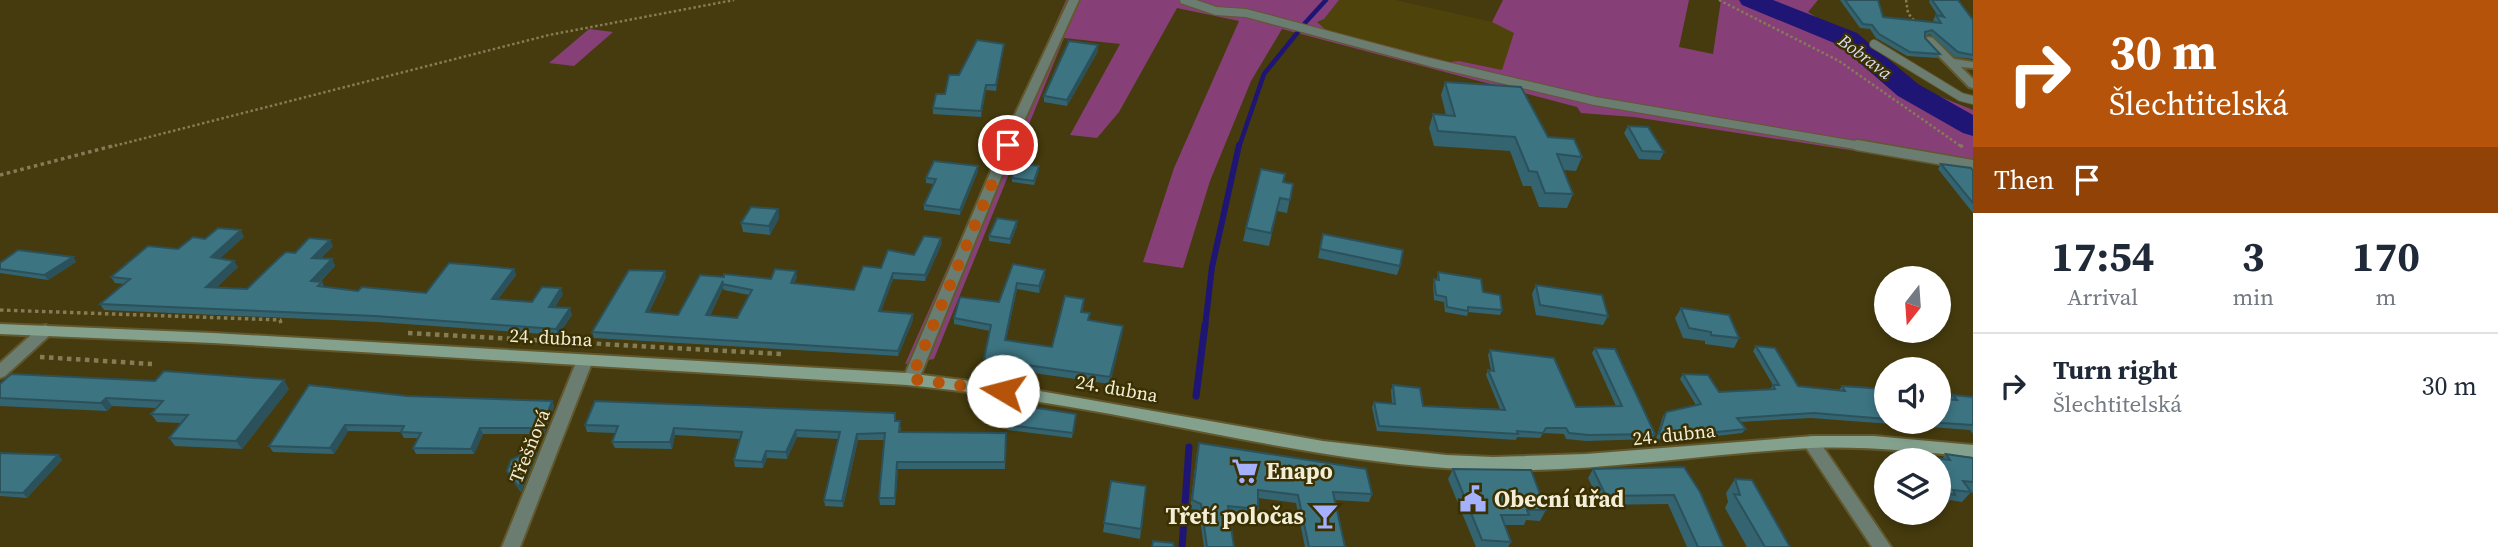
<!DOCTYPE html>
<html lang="en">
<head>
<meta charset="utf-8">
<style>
  :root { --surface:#fff; --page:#f6f6f7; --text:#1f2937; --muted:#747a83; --line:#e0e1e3 }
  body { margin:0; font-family:"Source Serif 4",serif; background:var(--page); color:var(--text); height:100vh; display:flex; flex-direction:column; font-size:26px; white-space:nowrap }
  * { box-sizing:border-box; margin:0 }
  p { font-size:23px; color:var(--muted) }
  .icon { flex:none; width:38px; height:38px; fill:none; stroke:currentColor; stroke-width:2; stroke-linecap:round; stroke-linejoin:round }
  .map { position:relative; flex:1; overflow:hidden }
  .drawer { display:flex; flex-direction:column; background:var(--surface); width:525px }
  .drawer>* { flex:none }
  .guide { background:#b45309; color:#fff; overflow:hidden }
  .needle { width:46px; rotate:197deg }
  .fabs { position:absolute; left:1874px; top:266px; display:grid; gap:14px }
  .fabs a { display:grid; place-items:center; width:77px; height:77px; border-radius:50%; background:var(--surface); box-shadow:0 4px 10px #0003; font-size:35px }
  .pin { position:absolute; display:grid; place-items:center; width:60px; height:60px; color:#fff; margin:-30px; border:4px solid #fff; border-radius:50%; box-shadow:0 2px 7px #0007 }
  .me { position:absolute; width:77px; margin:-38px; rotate:278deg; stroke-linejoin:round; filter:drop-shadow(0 0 5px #0008) }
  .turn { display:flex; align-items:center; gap:24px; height:147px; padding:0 21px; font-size:32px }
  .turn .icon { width:91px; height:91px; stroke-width:2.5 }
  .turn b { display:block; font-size:49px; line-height:60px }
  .then { display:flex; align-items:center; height:66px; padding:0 21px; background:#0003; gap:14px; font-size:26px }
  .eta { display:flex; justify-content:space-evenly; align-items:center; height:119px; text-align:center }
  .eta b { font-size:42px; font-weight:700; line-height:49px }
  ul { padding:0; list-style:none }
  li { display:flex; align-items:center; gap:21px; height:105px; padding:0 21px; border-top:2px solid var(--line) }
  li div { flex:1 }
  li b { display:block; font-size:26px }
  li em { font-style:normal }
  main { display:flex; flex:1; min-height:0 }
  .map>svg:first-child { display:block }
  .built { fill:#4f430c }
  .green { fill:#864077 }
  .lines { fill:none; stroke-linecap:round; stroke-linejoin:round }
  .stream-far2 { stroke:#1f1574; stroke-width:4.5 }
  .stream-far1 { stroke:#1f1574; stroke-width:6 }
  .stream { stroke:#1f1574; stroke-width:7 }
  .river { fill:#1f1574; fill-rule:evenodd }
  .lane-far1-casing { stroke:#61582e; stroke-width:10 }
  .lane-casing { stroke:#61582e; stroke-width:13 }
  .street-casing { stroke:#61582e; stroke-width:4 }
  .secondary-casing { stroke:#61582e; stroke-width:4 }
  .path-far2 { stroke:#847c57; stroke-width:2.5; stroke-dasharray:2.5 2.5; stroke-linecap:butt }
  .path-far1 { stroke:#847c57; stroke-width:3.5; stroke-dasharray:3.5 3.5; stroke-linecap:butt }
  .path { stroke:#847c57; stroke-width:4.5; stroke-dasharray:4.5 4.5; stroke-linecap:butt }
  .lane-far1 { stroke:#6b7d71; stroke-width:8 }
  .lane { stroke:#6b7d71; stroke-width:10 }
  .street { fill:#6b7d71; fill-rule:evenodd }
  .secondary { fill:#84a18e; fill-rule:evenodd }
  .wall { fill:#346470; fill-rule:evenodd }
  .shaded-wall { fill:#2b515b }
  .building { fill:#3d7482; stroke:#2b515b; stroke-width:2; fill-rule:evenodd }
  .route { stroke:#b45309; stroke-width:12; stroke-dasharray:0 21.6 }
  .labels { text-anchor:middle; stroke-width:5; stroke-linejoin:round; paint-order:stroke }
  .far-water-label { font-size:18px; font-style:italic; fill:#d7ddf7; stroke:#3a3002 }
  .street-label { font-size:19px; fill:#f3eed7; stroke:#3a3002 }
  .near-poi-label { font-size:23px; font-weight:bold; fill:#f3eed7; stroke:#3a3002; text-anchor:start }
</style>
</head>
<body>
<main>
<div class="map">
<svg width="1973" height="547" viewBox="0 0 1973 547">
  <rect width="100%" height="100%" fill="#453b0e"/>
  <path class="built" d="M 1339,0 L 1395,0 L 1492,22 L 1515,32 L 1502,70 L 1459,61 L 1450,62 L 1326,30 L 1316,22 L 1324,19 Z"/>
  <path class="green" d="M 1066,0 L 1339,0 L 1324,19 L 1317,22 L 1326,30 L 1450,62 L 1459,61 L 1502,70 L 1514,33 L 1492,22 L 1503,0 L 1689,0 L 1679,47 L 1713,54 L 1721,0 L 1818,0 L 1808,12 L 1893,65 L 1924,90 L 1973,110 L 1973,169 L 1634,117 L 1581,113 L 1577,107 L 1282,29 L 1251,81 L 1210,181 L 1183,268 L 1143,262 L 1174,168 L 1239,21 L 1177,8 L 1119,112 L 1097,138 L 1070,135 L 1120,44 L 1064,38 L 934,359 L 905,364 Z
    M 589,29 L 613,32 L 574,66 L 549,63 Z"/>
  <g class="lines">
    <path class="stream-far2" d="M 1305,23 L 1326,0
      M 1239,147 L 1264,74 L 1298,32"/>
    <path class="stream-far1" d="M 1205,327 L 1212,267 L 1239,145"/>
    <path class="stream" d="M 1196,396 L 1205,325
      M 1182,547 L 1189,447"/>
    <path class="river" d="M 1739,0 L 1773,0 L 1857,33 L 1918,84 L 1973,115 L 1973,136 L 1963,133 L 1898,96 L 1839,45 L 1742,5 Z"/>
    <g class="lane-far1-casing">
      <path id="lane-far1" d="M 1184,0 L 1216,11 L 1246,13 L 1429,62 L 1595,101 L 1867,147
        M 1874,44 L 1961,97 L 1973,100"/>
    </g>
    <g class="lane-casing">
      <path id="lane" d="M 1857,145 L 1973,165"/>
    </g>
    <g class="street-casing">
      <path id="street" d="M 1069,0 L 1079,0 L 1024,121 L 919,379 L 917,383 L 905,383 L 903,379 L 1012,121 Z
        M 1929,37 L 1933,38 L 1954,59 L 1973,62 L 1973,68 L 1961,67 L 1973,79 L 1973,88 L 1969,87 L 1925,42 L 1925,38 Z
        M 46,325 L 53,330 L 51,334 L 5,376 L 0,378 L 0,363 L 41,326 Z
        M 585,355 L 590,356 L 593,360 L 520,547 L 502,547 L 577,360 L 580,356 Z
        M 1811,436 L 1817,438 L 1891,547 L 1872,547 L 1805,446 L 1803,442 L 1805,438 Z"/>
    </g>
    <g class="secondary-casing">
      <path id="secondary" d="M 0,324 L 213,333 L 907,373 L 1017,387 L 1323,441 L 1446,455 L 1493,457 L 1586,454 L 1814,436 L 1874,436 L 1973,445 L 1973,457 C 1919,452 1865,446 1811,448 C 1690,454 1568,478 1445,468 C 1343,461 1242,439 1142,420 C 1064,405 986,393 907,385 L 213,343 L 0,334 Z"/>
    </g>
    <path class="path-far2" d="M 1719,0 L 1839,61 L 1962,147
      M 1906,0 L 1908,13 L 1916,23
      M 110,147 L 549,35 L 734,0"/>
    <path class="path-far1" d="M 1960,145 L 1965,149
      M 0,175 L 116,145
      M 0,310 L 280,320 L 282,326"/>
    <path class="path" d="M 408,333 L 781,354
      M 40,357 L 152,364"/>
    <use href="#lane-far1" class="lane-far1"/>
    <use href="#lane" class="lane"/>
    <use href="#street" class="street"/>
    <use href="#secondary" class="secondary"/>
  </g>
  <path class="wall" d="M 1840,0 L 1878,0 L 1883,17 L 1935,22 L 1933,20 L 1936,15 L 1938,16 L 1929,2 L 1930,0 L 1958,0 L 1973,20 L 1973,59 L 1955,57 L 1930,34 L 1925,36 L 1925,38 L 1940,54 L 1937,58 L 1907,56 L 1876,38 L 1870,29 L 1860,28 Z
    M 1098,45 L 1098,51 L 1067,106 L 1044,102 L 1044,96 Z
    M 1003,49 L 996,91 L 986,90 L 981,117 L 933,114 L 933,108 L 959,75 Z
    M 1445,82 L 1582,157 L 1576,171 L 1563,170 L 1573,194 L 1567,208 L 1539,207 L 1531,186 L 1523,186 L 1510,151 L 1434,146 L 1429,128 L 1433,114 L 1446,115 L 1441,95 Z
    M 1628,126 L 1664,152 L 1660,160 L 1639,159 L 1624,133 Z
    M 1941,164 L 1973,171 L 1973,213 L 1938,169 Z
    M 1039,170 L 1034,185 L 1012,182 L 1012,178 Z
    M 978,171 L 960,215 L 924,210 L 924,205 L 934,184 L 926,183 L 926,178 Z
    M 1283,182 L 1293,184 L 1287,213 L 1277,211 L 1269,246 L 1243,241 L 1246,228 Z
    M 778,209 L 779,218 L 770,235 L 743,232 L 741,223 Z
    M 1017,226 L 1010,244 L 989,241 L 989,236 Z
    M 1323,234 L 1400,266 L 1397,275 L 1318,258 Z
    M 244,237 L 220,258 L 238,267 L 216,288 L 247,289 L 295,253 L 333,246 L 320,259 L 332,259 L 335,266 L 320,282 L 322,282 L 324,287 L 358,291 L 426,293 L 514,269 L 516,275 L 498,299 L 532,302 L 563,294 L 555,307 L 572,315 L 558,335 L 378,322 L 104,310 L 100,304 L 124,284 L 115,283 L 111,277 L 205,239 Z
    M 942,243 L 925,281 L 893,279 L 881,311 L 913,320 L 898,356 L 594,338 L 592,332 L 666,277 L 649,312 L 678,315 L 700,275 L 771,279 L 797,277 L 794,283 L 854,290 L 881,268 ZM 723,288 L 724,290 L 749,295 L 737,318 L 710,316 Z
    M 73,257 L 76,262 L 48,280 L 0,273 L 0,263 Z
    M 1013,264 L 1045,270 L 1045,276 L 1039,293 L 1017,289 L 1006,340 L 1052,347 L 1084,305 L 1082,312 L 1089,320 L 1123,326 L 1110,384 L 984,366 L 984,359 L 990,331 L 954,324 L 954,318 L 999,302 Z
    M 1438,272 L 1483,292 L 1502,310 L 1500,315 L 1468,312 L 1467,316 L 1445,312 L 1444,302 L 1434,300 L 1433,284 L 1434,279 L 1437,280 Z
    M 1536,285 L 1608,316 L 1603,325 L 1536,315 L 1532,294 Z
    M 1681,308 L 1739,338 L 1734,348 L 1705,344 L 1705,341 L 1683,338 L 1675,318 Z
    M 1756,346 L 1798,386 L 1839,390 L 1842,386 L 1886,394 L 1886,422 L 1939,422 L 1949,400 L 1953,395 L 1973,397 L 1973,434 L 1970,430 L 1811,418 L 1740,422 L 1746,429 L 1742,433 L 1675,441 L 1656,439 L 1663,416 L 1666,412 L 1696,405 L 1680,379 L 1683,374 L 1719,392 L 1770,389 L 1773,385 L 1753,351 Z
    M 1595,348 L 1655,434 L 1652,439 L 1586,441 L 1566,439 L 1564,434 L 1543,433 L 1540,438 L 1517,437 L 1516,440 L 1377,431 L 1372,407 L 1374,402 L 1392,404 L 1391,390 L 1393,385 L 1423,406 L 1500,409 L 1486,375 L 1488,370 L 1491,370 L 1488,355 L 1490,350 L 1576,407 L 1616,406 L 1592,353 Z
    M 0,384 L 289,389 L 242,449 L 175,446 L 169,438 L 181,423 L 157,422 L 151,414 L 156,408 L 112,406 L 107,411 L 0,406 Z
    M 407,396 L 552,401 L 554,406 L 544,434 L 483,434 L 474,454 L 416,454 L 413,448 L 418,438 L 404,438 L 401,432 L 348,431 L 334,454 L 273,452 L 269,446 Z
    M 1007,403 L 1076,414 L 1072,438 L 1007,430 Z
    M 896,421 L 901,428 L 900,432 L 1006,433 L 1005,469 L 898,469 L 895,505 L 880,505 L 879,498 L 885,440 L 858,440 L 843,507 L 825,506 L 824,500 L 838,439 L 797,437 L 787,459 L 767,458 L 763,468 L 735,467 L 734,460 L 740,439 L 675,435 L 672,449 L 615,448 L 612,442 L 615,433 L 587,432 L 585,425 Z
    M 1197,451 L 1372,494 L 1369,502 L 1334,500 L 1345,547 L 1305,547 L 1296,503 L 1258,498 L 1258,509 L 1256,517 L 1229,515 L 1234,547 L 1204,547 L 1199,512 L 1190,508 Z
    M 0,453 L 58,455 L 62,460 L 27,498 L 0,496 Z
    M 537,453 L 521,492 L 509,476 L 507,471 Z
    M 1894,453 L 1942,459 L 1946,454 L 1973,458 L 1973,493 L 1971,492 L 1962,502 L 1950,500 L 1947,504 L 1939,502 L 1939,460 L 1888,460 Z
    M 1684,467 L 1724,547 L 1687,547 L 1668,504 L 1601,505 L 1588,478 L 1593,469 Z
    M 1453,469 L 1546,510 L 1540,521 L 1526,520 L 1524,525 L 1505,525 L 1511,542 L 1508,547 L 1476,547 L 1448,479 Z
    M 1735,479 L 1790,547 L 1747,547 L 1725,508 L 1728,502 L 1726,493 Z
    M 1111,481 L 1146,486 L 1140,539 L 1103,532 Z"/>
  <path class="shaded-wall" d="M 1004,44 L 1003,49 L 996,91 L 996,85 Z
    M 1098,45 L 1098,51 L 1067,106 L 1067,100 Z
    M 986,85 L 986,90 L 981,117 L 981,111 Z
    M 978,166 L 978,171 L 960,215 L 960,210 Z
    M 778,209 L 779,218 L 770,235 L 769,226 Z
    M 1017,221 L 1017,226 L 1010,244 L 1010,239 Z
    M 241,230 L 244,237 L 215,263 L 211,257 Z
    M 941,238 L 942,243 L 925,281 L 925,275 Z
    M 330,240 L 333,246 L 315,264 L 312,258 Z
    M 73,257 L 76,262 L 48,280 L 44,275 Z
    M 332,259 L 335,266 L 314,287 L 311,281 Z
    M 234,261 L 238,267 L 210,294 L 206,287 Z
    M 514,269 L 516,275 L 494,305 L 492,299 Z
    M 1045,270 L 1045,276 L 1039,293 L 1039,286 Z
    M 665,271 L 666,277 L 647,317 L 646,312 Z
    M 796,271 L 797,277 L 791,288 L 791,283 Z
    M 893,273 L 893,279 L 879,316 L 879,311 Z
    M 723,281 L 723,288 L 707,321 L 706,315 Z
    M 1017,283 L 1017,289 L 1005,346 L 1005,340 Z
    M 561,288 L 563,294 L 551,313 L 549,307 Z
    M 570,308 L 572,315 L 558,335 L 556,329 Z
    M 913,314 L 913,320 L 898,356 L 898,351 Z
    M 1123,326 L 1123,332 L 1110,384 L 1110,377 Z
    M 284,380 L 289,389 L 242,449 L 236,441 Z
    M 106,398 L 112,406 L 107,411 L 101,403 Z
    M 552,401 L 554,406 L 544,434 L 542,428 Z
    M 345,425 L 348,431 L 334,454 L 330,448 Z
    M 480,428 L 483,434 L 474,454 L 471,449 Z
    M 674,428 L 675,435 L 672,449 L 670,442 Z
    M 796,430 L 797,437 L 787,459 L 786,452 Z
    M 857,434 L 858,440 L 843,507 L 842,501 Z
    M 535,448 L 537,453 L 521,492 L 519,487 Z
    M 766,451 L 767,458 L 763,468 L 762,462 Z
    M 58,455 L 62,460 L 27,498 L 23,493 Z
    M 897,462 L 898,469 L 895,505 L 895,498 Z"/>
  <path class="building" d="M 1845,0 L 1878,0 L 1883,17 L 1941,23 L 1936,15 L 1944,17 L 1932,0 L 1958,0 L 1973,20 L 1973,55 L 1958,52 L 1932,30 L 1925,32 L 1925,38 L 1940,54 L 1910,52 L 1879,34 L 1872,25 L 1863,24 Z
    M 977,40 L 1004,44 L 996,85 L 986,85 L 981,111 L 933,108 L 936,94 L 945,94 L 949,75 L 959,75 Z
    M 1069,41 L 1098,45 L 1067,100 L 1044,96 Z
    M 1445,82 L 1521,87 L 1548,137 L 1574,139 L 1582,157 L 1557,154 L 1573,194 L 1545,193 L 1537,172 L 1529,171 L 1515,137 L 1438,131 L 1433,114 L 1455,116 Z
    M 1628,126 L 1648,127 L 1664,152 L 1642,151 Z
    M 934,161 L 978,166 L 960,210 L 924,205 L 936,179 L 926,178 Z
    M 1018,163 L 1039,166 L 1034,181 L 1012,178 Z
    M 1941,164 L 1971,168 L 1973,171 L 1973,203 Z
    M 1261,169 L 1285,174 L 1283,182 L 1293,184 L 1290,200 L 1280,198 L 1271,233 L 1246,228 Z
    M 751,207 L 778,209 L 769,226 L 741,223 Z
    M 997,218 L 1017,221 L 1010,239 L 989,236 Z
    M 218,228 L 241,230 L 211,257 L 234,261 L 206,287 L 247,289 L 279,258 L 286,252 L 295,253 L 309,238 L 330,240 L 312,258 L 332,259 L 311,281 L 322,282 L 318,286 L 358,291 L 362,287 L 426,293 L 449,263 L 474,265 L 514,269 L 492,299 L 532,302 L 542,287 L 561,288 L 549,307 L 570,308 L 556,329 L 375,316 L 100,304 L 130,279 L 111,277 L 148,246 L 178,249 L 193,237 L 205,239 Z
    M 1323,234 L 1403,250 L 1400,266 L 1320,249 Z
    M 924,236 L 941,238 L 925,275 L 893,273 L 879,311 L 913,314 L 898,351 L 592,332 L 629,270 L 665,271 L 646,312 L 678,315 L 700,275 L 724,277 L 724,274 L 771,279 L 775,269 L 796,271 L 791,283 L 854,290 L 863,266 L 881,268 L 888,250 L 914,255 ZM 723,281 L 722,284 L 752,290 L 737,318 L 706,315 Z
    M 18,250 L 73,257 L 44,275 L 0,269 L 0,263 Z
    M 1013,264 L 1045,270 L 1039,286 L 1017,283 L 1005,340 L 1052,347 L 1065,296 L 1084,299 L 1081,312 L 1090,313 L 1088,320 L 1123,326 L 1110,377 L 984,359 L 991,325 L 954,318 L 960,297 L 999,302 Z
    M 1438,272 L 1481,279 L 1483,292 L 1500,295 L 1502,310 L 1468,307 L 1468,311 L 1447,307 L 1446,297 L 1436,295 L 1434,279 L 1439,280 Z
    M 1536,285 L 1602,295 L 1608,316 L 1540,305 Z
    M 1681,308 L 1729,315 L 1739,338 L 1711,335 L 1711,332 L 1689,328 Z
    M 1756,346 L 1775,348 L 1798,386 L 1845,391 L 1842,386 L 1884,389 L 1886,394 L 1886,419 L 1814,413 L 1737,418 L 1746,429 L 1678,436 L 1659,434 L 1666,412 L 1701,404 L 1683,374 L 1708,375 L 1719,392 L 1775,389 L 1773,385 L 1779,385 Z
    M 1595,348 L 1615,349 L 1655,434 L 1589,435 L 1569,433 L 1566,428 L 1546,428 L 1543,433 L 1517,431 L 1518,434 L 1379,426 L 1374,402 L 1395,404 L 1393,385 L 1420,388 L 1423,406 L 1505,410 L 1488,370 L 1494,371 L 1490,350 L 1554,358 L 1576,407 L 1622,406 Z
    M 164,371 L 284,380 L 236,441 L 169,438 L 188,415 L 151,414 L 163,401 L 106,398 L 101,403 L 0,398 L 0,384 L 11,374 L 155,381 Z
    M 309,385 L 407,396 L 552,401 L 542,428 L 480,428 L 471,449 L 413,448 L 421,433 L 401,432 L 404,426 L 345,425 L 330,448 L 269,446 Z
    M 1953,395 L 1973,397 L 1973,425 L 1927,422 L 1939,422 L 1939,399 L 1957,400 Z
    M 595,401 L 895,413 L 895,421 L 900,421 L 899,432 L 1006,433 L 1005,462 L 897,462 L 895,498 L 879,498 L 885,433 L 857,434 L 842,501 L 824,500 L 840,432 L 796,430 L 786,452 L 766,451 L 762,462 L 734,460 L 742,432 L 674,428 L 670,442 L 612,442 L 618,426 L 585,425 Z
    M 1007,403 L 1076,414 L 1073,433 L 1007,425 Z
    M 1199,443 L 1366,469 L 1372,494 L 1333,492 L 1345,547 L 1309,547 L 1298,495 L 1258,490 L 1258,509 L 1228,506 L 1234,547 L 1207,547 L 1201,504 L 1192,500 Z
    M 535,448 L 519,487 L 507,471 L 511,460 Z
    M 0,453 L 58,455 L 23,493 L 0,492 Z
    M 1894,453 L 1950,460 L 1946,454 L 1973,458 L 1973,482 L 1963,481 L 1971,492 L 1953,490 L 1955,495 L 1939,491 L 1939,460 L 1898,460 Z
    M 1684,467 L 1700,492 L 1724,547 L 1698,547 L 1674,495 L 1606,496 L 1593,469 Z
    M 1453,469 L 1531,470 L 1546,510 L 1527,510 L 1529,515 L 1501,515 L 1511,542 L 1482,540 Z
    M 1735,479 L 1752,480 L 1790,547 L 1765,547 L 1734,494 L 1740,495 Z
    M 1111,481 L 1146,486 L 1141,529 L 1104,523 Z
    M 1153,541 L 1173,543 L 1174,547 L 1152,547 Z"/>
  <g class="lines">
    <path class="route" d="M 1003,391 L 911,379 L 1008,145"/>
  </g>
  <defs>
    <g id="supermarket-bare" transform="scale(2.1)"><path d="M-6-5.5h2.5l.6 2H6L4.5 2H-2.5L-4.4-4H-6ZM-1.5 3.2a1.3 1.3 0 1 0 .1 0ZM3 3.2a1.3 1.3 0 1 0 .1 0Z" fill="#a5b1fc" stroke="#3a3002" stroke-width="2.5" paint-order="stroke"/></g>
    <g id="civic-bare" transform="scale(2.1)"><path d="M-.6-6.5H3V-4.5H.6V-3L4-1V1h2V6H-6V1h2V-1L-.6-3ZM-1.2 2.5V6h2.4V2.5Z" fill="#a5b1fc" stroke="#3a3002" stroke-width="2.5" paint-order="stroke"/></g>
    <g id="bar-bare" transform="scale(2.1)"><path d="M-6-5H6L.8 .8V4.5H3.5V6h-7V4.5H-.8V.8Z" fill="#a5b1fc" stroke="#3a3002" stroke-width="2.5" paint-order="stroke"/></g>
  </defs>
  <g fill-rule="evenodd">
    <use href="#supermarket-bare" x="1245" y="471"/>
    <use href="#civic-bare" x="1473" y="499"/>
    <use href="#bar-bare" x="1325" y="516"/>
  </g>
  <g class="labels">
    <g class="far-water-label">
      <text transform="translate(1865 57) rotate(37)" y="6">Bobrava</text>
    </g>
    <g class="street-label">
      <text transform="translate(551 337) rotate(3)" y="7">24. dubna</text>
      <text transform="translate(1117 388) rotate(10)" y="7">24. dubna</text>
      <text transform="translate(1674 434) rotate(-6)" y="7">24. dubna</text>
      <text transform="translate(529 446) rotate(-68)" y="7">Třešňová</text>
    </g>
    <g class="near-poi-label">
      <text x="1266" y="479">Enapo</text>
      <text x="1494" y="507">Obecní úřad</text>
      <text x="1304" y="524" text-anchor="end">Třetí poločas</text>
    </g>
  </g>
</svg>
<div class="fabs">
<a><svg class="needle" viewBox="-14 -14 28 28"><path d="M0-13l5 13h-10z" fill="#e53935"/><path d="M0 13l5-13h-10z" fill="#747a83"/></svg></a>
<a><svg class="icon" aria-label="sound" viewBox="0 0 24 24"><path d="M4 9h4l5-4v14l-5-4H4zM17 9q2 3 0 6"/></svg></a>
<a><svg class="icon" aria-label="layers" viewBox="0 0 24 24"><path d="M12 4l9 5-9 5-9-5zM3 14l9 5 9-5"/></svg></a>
</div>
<div class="pin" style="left:1008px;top:145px;background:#d93025"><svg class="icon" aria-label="arrive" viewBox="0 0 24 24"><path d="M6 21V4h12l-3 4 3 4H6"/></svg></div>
<svg class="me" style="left:1003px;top:391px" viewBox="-20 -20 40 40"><circle r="19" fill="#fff"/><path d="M0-13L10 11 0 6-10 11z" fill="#b45309"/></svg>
</div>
<section class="drawer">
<div class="guide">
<div class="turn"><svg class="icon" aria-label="right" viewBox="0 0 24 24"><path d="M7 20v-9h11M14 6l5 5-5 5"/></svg><div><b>30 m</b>Šlechtitelská</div></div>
<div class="then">Then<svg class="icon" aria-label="arrive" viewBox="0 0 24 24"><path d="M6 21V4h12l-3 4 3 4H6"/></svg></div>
</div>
<div class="eta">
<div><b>17:54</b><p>Arrival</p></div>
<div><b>3</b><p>min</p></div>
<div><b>170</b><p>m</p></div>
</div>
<ul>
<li><svg class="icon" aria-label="right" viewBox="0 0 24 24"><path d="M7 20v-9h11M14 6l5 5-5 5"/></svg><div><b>Turn right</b><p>Šlechtitelská</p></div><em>30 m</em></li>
</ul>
</section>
</main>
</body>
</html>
